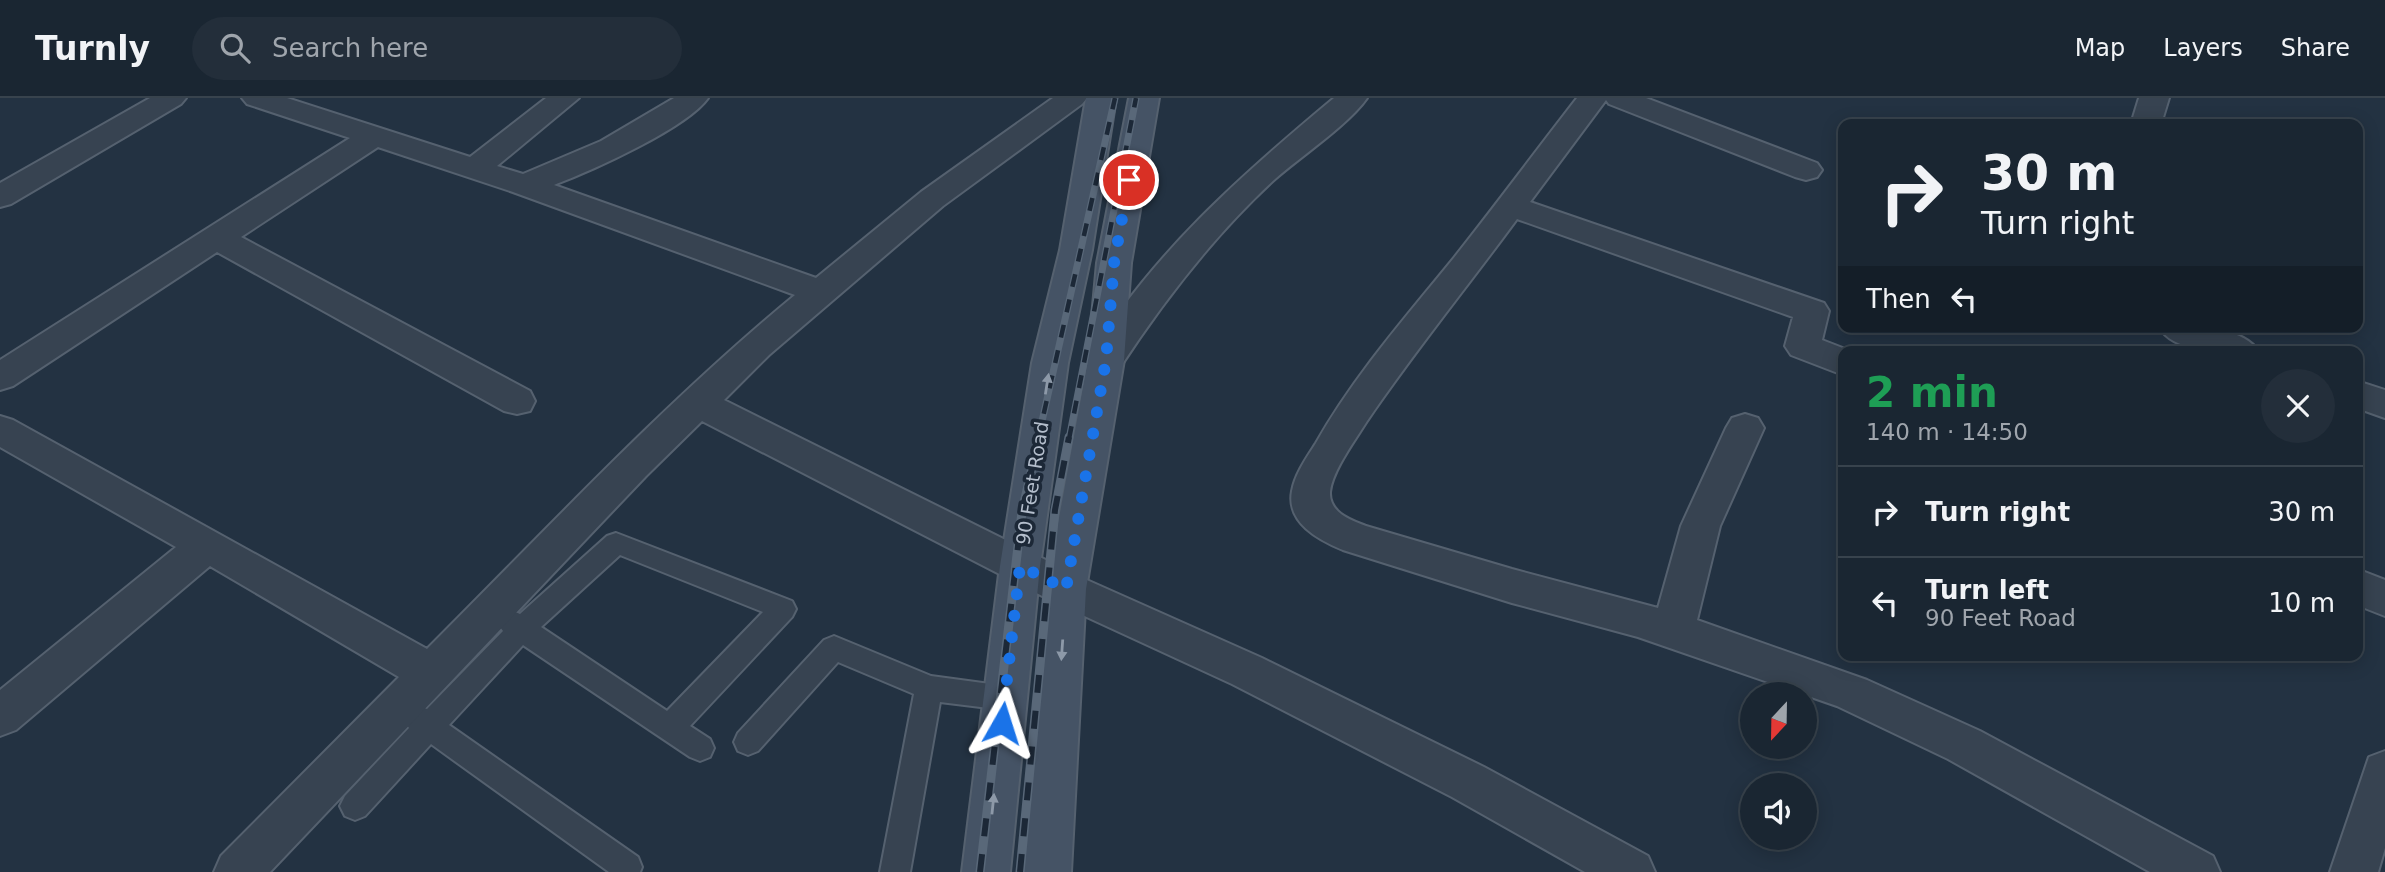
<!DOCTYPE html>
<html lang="en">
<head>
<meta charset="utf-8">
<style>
  :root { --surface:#1a2632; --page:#232e3a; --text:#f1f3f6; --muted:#9fa5ac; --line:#38434d }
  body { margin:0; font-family:"DejaVu Sans",sans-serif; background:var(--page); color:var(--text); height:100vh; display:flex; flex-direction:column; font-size:26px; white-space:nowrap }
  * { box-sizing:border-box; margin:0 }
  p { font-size:23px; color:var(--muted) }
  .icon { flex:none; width:38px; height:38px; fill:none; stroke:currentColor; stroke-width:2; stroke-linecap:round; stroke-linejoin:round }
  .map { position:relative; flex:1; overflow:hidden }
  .details { position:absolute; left:1838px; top:248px; width:525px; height:315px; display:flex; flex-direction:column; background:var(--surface); border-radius:14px; box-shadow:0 4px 18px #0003,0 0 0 2px var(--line) }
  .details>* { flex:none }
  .banner { position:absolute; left:1838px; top:21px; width:525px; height:214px; border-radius:14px; box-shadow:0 4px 18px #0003,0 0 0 2px var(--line); background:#1a2632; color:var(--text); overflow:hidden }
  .needle { width:46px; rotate:202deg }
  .tools { position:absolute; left:1740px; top:584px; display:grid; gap:14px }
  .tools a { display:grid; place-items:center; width:77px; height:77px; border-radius:50%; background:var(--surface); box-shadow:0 4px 18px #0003,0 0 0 2px var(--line); font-size:35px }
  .pin { position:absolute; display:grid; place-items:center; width:60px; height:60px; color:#fff; margin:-30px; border:4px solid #fff; border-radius:50%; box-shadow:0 2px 7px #0007 }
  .me { position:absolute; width:77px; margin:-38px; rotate:6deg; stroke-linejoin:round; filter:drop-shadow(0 0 5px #0008) }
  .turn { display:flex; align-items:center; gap:24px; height:147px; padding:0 28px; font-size:32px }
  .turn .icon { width:91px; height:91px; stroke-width:2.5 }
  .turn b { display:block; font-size:49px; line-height:60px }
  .then { display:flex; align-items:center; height:66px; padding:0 28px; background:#0003; gap:14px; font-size:26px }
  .round { display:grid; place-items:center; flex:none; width:74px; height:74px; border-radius:37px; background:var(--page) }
  .overview { display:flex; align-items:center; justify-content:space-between; height:119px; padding:0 28px }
  h1 { font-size:42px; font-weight:800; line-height:52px; color:#1e9e55 }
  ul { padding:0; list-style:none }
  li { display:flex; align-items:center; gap:21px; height:91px; padding:0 28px; border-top:2px solid var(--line) }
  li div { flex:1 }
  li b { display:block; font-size:26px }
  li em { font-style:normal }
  header { display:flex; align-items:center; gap:42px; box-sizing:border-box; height:98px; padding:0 35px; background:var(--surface); border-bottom:2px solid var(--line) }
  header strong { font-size:33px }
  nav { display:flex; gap:38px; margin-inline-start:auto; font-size:24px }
  .search { width:490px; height:63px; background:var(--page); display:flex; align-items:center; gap:18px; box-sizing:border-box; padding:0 24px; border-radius:38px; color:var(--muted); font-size:26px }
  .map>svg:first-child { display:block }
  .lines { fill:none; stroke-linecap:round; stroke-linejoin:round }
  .lane-casing { stroke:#55616f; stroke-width:4 }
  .street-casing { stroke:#55616f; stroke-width:4 }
  .secondary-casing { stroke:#55616f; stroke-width:4 }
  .lane { fill:#374351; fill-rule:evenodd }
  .street { fill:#374351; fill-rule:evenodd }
  .secondary { fill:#455365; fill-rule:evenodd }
  .rail-far1-casing { stroke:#596879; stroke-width:7 }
  .rail-casing { stroke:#596879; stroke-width:9 }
  .rail-far1 { stroke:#1c2837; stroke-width:4.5; stroke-dasharray:13; stroke-linecap:butt }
  .rail { stroke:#1c2837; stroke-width:6; stroke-dasharray:18; stroke-linecap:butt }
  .oneway { fill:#8d99a8 }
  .route { stroke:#1a73e8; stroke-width:12; stroke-dasharray:0 21.6 }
  .labels { text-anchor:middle; stroke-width:7; stroke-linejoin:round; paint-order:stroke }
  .street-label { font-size:19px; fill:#b4becc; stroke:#1c2837 }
</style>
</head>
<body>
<header>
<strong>Turnly</strong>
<div class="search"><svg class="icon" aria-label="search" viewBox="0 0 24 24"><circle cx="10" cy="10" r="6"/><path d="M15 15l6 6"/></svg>Search here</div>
<nav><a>Map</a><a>Layers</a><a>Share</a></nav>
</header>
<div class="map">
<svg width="2385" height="774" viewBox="0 0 2385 774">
  <rect width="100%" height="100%" fill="#233242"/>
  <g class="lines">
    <g class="lane-casing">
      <path id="lane" d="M 616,435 L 792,503 L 796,511 L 792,519 L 690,628 L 710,641 L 714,650 L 710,659 L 700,663 L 690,659 L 523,547 L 449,627 L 638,759 L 642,769 L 640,774 L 609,774 L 431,646 L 365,718 L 355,722 L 345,718 L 340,708 L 345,698 L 409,630 L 402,619 L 406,610 L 416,607 L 427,611 L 503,533 L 495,522 L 499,514 L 508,511 L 520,516 L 607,438 ZM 620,457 L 763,514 L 667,613 L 541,529 Z
        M 834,538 L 931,578 L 1005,588 L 1015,591 L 1019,600 L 1015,609 L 1005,612 L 940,604 L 910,774 L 880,774 L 914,596 L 838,564 L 758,653 L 748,657 L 738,653 L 734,644 L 738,635 L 824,542 Z"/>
    </g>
    <g class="street-casing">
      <path id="street" d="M 150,0 L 186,0 L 181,6 L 11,106 L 0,109 L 0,85 Z
        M 242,0 L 287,0 L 470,59 L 546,0 L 579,0 L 497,68 L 523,76 L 601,43 L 674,0 L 708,0 C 687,30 591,73 554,87 L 816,180 L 921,94 L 1053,0 L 1087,0 L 1082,6 L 943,108 L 769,257 L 724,302 L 1080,479 L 1262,560 L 1484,669 L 1648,758 L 1655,774 L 1585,774 L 1452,699 L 1232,586 L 1052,503 L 702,323 L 646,378 L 270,774 L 214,774 L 221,758 L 399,579 L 210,468 L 16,632 L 0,638 L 0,592 L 176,449 L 0,349 L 0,318 L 13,322 L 427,551 C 547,431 664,305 795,197 L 513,94 L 378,49 L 241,139 L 530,293 L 535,303 L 530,313 L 517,316 L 504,313 L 217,154 L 13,288 L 0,292 L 0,262 L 350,40 L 247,6 Z
        M 1334,0 L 1367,0 C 1349,26 1300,59 1275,81 C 1216,135 1162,205 1119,271 L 1106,275 L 1093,271 L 1088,262 C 1148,159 1244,75 1334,0 Z
        M 1577,0 L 1646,0 L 1817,65 L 1822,72 L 1817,79 L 1806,82 L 1795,79 L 1609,6 L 1606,2 L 1530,104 L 1824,205 L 1829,213 L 1822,242 L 1853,254 L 1843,254 L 1843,277 L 1791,257 L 1785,248 L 1793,219 L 1517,121 C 1467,189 1414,254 1367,323 C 1356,341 1332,373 1330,394 C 1329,415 1351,422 1366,428 L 1512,471 L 1658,510 L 1681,428 L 1726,330 L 1732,320 L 1745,316 L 1758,320 L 1764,330 L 1720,428 L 1697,522 L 1867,582 L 1980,633 L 2213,758 L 2220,774 L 2150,774 L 1948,661 L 1837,608 L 1638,539 L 1512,505 L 1343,452 C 1319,442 1286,425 1292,393 C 1295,376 1307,359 1316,345 C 1354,278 1404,221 1453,161 C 1495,108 1535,54 1577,0 Z
        M 2139,0 L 2169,0 L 2161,26 L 2131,26 Z
        M 2159,229 C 2187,229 2242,226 2259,254 C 2230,254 2175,257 2159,229 Z
        M 2357,283 L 2385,292 L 2385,320 L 2357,310 Z
        M 2357,471 L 2385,482 L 2385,518 L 2357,507 Z
        M 2385,653 L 2385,750 L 2378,774 L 2330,774 L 2369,659 Z"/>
    </g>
    <g class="secondary-casing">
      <path id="secondary" d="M 1086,0 L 1116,0 L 1092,152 L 1068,265 L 1040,468 L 1010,774 L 962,774 L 1000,468 L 1032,265 L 1060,152 Z
        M 1129,0 L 1159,0 L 1131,165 L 1124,262 L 1086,491 L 1071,774 L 1023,774 L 1046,491 L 1088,262 L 1097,165 Z"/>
    </g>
    <use href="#lane" class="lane"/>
    <use href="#street" class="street"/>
    <use href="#secondary" class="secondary"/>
    <g class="rail-far1-casing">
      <path id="rail-far1" d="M 1038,341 L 1115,0
        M 1069,341 L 1136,0"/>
    </g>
    <g class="rail-casing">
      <path id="rail" d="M 980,774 L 1022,414 L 1039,339
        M 1020,774 L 1055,412 L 1069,339"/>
    </g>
    <use href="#rail-far1" class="rail-far1"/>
    <use href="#rail" class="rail"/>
  </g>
  <defs><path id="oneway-solid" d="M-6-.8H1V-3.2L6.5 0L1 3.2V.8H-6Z" transform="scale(1.75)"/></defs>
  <g class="oneway">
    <use href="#oneway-solid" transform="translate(1047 286) rotate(-81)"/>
    <use href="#oneway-solid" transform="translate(1062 552) rotate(94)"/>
    <use href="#oneway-solid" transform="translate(993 706) rotate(-84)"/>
  </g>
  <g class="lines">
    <path class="route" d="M 1002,625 L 1020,468 L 1066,491 L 1106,262 L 1114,165 L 1129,82"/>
  </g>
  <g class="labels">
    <g class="street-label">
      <text transform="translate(1032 385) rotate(-81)" y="7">90 Feet Road</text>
    </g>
  </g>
</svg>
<div class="tools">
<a><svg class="needle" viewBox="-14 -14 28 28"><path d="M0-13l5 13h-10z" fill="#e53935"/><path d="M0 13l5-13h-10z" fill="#9fa5ac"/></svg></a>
<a><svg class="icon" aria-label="sound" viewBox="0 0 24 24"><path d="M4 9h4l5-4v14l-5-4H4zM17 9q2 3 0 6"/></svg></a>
</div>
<div class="pin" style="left:1129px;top:82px;background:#d93025"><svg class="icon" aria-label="arrive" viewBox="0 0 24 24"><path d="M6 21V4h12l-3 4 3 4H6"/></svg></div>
<svg class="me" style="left:1002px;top:625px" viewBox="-20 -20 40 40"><path d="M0-17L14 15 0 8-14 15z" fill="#1a73e8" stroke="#fff" stroke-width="4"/></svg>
<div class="banner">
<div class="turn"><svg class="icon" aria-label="right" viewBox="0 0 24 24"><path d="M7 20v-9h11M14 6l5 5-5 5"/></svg><div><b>30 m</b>Turn right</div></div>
<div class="then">Then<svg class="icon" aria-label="left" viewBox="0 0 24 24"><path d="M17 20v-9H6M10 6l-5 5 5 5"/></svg></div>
</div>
<section class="details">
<div class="overview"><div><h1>2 min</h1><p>140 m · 14:50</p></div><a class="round"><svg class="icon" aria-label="close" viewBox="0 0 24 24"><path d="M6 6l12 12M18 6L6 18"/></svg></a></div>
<ul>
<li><svg class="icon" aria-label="right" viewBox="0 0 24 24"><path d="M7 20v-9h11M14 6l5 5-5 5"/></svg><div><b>Turn right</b></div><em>30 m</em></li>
<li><svg class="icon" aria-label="left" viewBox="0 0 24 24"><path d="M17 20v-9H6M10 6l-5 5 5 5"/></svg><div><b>Turn left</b><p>90 Feet Road</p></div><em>10 m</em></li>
</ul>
</section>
</div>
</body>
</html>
